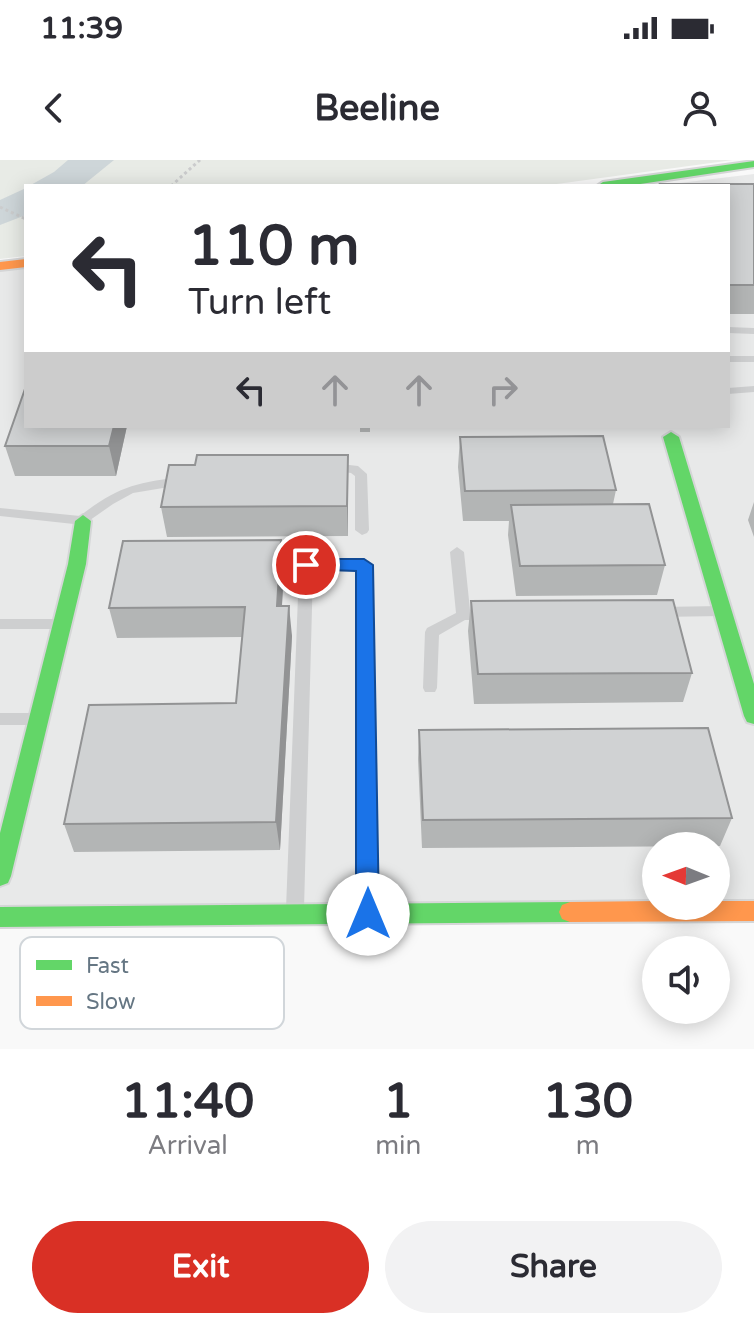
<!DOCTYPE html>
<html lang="en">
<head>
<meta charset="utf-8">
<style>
  :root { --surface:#fff; --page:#f2f2f3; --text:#2b2b33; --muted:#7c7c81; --accent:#d93025 }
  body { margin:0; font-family:"Varela Round",sans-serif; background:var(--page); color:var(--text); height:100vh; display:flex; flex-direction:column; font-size:30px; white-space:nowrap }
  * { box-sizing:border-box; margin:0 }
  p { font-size:26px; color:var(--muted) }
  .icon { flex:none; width:44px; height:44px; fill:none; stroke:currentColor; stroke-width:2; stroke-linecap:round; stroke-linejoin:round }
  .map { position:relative; height:889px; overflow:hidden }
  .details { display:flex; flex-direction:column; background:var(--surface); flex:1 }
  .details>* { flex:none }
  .banner { position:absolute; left:24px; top:24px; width:706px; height:244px; border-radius:0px; box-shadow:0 4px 20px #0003; background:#fff; color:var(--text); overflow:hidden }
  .needle { width:52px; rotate:271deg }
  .buttons { position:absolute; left:642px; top:672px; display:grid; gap:16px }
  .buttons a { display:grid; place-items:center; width:88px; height:88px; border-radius:50%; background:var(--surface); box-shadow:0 4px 20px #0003; font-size:40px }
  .pin { position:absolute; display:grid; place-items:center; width:68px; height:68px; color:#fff; margin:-34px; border:4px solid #fff; border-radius:50%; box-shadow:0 2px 8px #0007 }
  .me { position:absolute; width:88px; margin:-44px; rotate:0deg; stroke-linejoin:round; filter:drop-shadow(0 0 6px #0008) }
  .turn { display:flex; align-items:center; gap:28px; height:168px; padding:0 32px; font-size:36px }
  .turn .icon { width:104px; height:104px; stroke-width:2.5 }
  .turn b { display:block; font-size:56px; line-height:68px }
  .lanes { display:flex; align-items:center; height:76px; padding:0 32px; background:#0003; justify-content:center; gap:40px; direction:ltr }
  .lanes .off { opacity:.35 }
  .eta { display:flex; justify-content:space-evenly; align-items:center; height:136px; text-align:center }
  .eta b { font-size:48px; font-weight:700; line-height:56px }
  .button { display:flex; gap:16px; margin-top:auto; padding:16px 32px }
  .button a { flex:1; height:92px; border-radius:48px; background:var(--accent); color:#fff; font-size:32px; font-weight:700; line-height:92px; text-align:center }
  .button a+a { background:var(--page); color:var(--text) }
  .status { display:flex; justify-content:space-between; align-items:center; height:56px; padding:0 40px; background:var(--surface); direction:ltr }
  .status svg { height:22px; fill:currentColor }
  header { display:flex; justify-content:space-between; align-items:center; height:104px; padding:0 32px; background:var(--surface); font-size:36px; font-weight:700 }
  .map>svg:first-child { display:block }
  .built { fill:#e8e9e9 }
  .green { fill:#e8ebe6 }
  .water { fill:#ced6d9 }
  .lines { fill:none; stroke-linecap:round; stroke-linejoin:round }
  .fast-casing { stroke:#d5d6d7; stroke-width:4 }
  .slow-casing { stroke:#d5d6d7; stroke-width:4 }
  .path { stroke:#cbcccd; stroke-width:3; stroke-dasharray:3 3; stroke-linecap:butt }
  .lane { fill:#cecfd0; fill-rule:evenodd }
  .fast { fill:#63d668; fill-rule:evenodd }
  .slow { fill:#ff974d; fill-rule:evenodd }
  .wall { fill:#b3b5b5 }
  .shaded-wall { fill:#929394 }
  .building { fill:#d0d2d3; stroke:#929394; stroke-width:2 }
  .route { fill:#1a73e8; stroke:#114b97; stroke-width:2 }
  .key { fill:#fff; stroke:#d1d6da; stroke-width:2 }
  .key-label { font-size:22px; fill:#657683 }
</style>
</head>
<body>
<div class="status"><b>11:39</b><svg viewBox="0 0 49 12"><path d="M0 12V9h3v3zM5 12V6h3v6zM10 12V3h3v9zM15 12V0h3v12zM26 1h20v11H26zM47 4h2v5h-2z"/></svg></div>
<header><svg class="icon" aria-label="back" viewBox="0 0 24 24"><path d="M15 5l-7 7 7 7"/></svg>Beeline<svg class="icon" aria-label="person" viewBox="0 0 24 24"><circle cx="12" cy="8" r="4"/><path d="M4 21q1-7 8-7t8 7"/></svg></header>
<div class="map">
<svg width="754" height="889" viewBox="0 0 754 889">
  <rect width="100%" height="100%" fill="#f9f9f9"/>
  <path class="built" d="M 754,14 L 754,740 L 716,740 L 716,686 L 656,686 L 656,741 L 0,747 L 0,107 L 26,104 L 26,266 L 728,266 L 728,26 L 655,26 Z"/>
  <path class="green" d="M 0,0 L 733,0 L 542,26 L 26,26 L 26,96 L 0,99 Z"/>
  <path class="water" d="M 68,0 L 114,0 L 82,26 L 29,26 L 54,12 Z
    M 26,28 L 26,55 L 0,65 L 0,40 Z"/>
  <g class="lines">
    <g class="fast-casing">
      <path id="fast" d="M 754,1 L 754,7 L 627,26 L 597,26 L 603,22 Z
        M 671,272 L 679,277 L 754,524 L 754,564 L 747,562 L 744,556 L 663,277 Z
        M 83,355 L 91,361 L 86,404 L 11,716 L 8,723 L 0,726 L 0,673 L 68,404 L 75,361 Z
        M 570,742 L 578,745 L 581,752 L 578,759 L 570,762 L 0,767 L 0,747 Z"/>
    </g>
    <g class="slow-casing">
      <path id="slow" d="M 26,99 L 26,107 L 0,110 L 0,102 Z
        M 656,741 L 656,746 L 716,746 L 716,741 L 754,741 L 754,761 L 570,762 L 562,759 L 559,752 L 562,745 L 570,742 Z"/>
    </g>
    <path class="path" d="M 171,26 L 200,0
      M 0,47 L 26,59"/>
    <path class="lane" d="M 728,167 L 754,168 L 754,174 L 728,173 Z
      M 728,196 L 754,196 L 754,202 L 728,202 Z
      M 754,226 L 754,232 L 728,234 L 728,228 Z
      M 332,303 L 358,306 L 367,314 L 369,370 L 367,373 L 362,375 L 355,370 L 355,316 L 351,313 L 328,310 L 326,307 Z
      M 183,317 L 189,321 L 187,324 L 133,333 L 113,344 L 83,365 L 0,356 L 0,348 L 80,356 C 117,327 137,322 183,317 Z
      M 457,387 L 464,392 L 470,450 L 486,450 L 493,455 L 486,460 L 465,460 L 439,475 L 437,528 L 435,532 L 425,532 L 423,528 L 425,472 L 427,468 L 456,453 L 450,392 Z
      M 266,400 L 364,400 L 371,405 L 377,750 L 374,756 L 368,758 L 362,756 L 359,750 L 357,410 L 313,410 L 304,749 L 301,755 L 295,757 L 289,755 L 286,749 L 299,410 L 261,408 L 259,405 Z
      M 722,446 L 729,451 L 722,456 L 659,457 L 652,452 L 659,447 Z
      M 0,459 L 60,459 L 65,460 L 67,464 L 65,468 L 60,469 L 0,469 Z
      M 0,553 L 36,553 L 41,555 L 44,559 L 41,563 L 36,565 L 0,565 Z"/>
    <use href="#fast" class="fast"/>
    <use href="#slow" class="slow"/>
  </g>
  <path class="wall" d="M 660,24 L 754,24 L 754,154 L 728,154 L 728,26 L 660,26 Z
    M 127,266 L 116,316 L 15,316 L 5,286 Z
    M 360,266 L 370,266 L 370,272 L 360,272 Z
    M 460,277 L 616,330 L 613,344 L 665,405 L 657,435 L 516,436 L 508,375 L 509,361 L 463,361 L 458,307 Z
    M 348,295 L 348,376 L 167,377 L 161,347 L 195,305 Z
    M 754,342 L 754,377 L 748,360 Z
    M 281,380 L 284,410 L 282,446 L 292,476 L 280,690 L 74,692 L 64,664 L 236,543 L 243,477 L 117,478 L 109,448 Z
    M 471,441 L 692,513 L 683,542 L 474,544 L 468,471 Z
    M 419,570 L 732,658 L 720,686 L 422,688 L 418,599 Z"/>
  <path class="shaded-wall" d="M 114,266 L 127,266 L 116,316 L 109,286 Z
    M 348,295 L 348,376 L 347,346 Z
    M 281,380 L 284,410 L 280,476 L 277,446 Z
    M 289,446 L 292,476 L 280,690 L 276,662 Z"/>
  <path class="building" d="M 660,24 L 754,24 L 754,125 L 728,125 L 728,26 L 661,26 Z
    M 26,226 L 26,266 L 114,266 L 109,286 L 5,286 Z
    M 603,276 L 616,330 L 465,331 L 460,277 Z
    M 197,295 L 348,295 L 347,346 L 161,347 L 169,305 L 195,305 Z
    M 649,344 L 665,405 L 520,406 L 511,345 Z
    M 281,380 L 277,446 L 289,446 L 276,662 L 64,664 L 89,545 L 236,543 L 245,447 L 109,448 L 123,381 Z
    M 673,440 L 692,513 L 478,514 L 471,441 Z
    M 708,568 L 732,658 L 423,660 L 419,570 Z"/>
  <path class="route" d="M 306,399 L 364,399 L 373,405 L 379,754 L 376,761 L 368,765 L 360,761 L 356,754 L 356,411 L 300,409 L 297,405 L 300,401 Z"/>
  <rect x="20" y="777" width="264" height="92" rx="12" class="key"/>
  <rect x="36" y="800" width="36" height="10" fill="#63d668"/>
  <rect x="36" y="836" width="36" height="10" fill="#ff974d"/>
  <g class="key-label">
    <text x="86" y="813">Fast</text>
    <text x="86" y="849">Slow</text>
  </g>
</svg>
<div class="buttons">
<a><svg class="needle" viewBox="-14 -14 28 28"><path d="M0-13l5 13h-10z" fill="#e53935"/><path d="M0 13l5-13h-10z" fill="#7c7c81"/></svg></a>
<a><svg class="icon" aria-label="sound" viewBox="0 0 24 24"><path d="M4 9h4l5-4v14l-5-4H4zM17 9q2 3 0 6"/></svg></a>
</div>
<div class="pin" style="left:306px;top:405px;background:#d93025"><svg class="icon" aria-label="arrive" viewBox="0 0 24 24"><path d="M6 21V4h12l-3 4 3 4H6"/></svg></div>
<svg class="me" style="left:368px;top:754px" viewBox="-20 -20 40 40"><circle r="19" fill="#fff"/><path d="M0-13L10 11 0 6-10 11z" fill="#1a73e8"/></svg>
<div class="banner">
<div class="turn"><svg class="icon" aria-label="left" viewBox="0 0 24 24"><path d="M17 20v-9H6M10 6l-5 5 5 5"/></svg><div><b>110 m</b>Turn left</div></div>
<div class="lanes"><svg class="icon" aria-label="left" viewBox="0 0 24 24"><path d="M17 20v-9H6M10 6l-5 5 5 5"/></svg><svg class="icon off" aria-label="ahead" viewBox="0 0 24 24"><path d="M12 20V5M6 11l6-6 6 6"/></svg><svg class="icon off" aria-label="ahead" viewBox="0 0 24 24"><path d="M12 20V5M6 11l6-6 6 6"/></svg><svg class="icon off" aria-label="right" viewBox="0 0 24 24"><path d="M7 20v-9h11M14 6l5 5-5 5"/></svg></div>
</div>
</div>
<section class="details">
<div class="eta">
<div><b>11:40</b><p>Arrival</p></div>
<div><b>1</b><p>min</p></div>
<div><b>130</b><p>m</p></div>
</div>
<div class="button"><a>Exit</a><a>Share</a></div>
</section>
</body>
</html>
